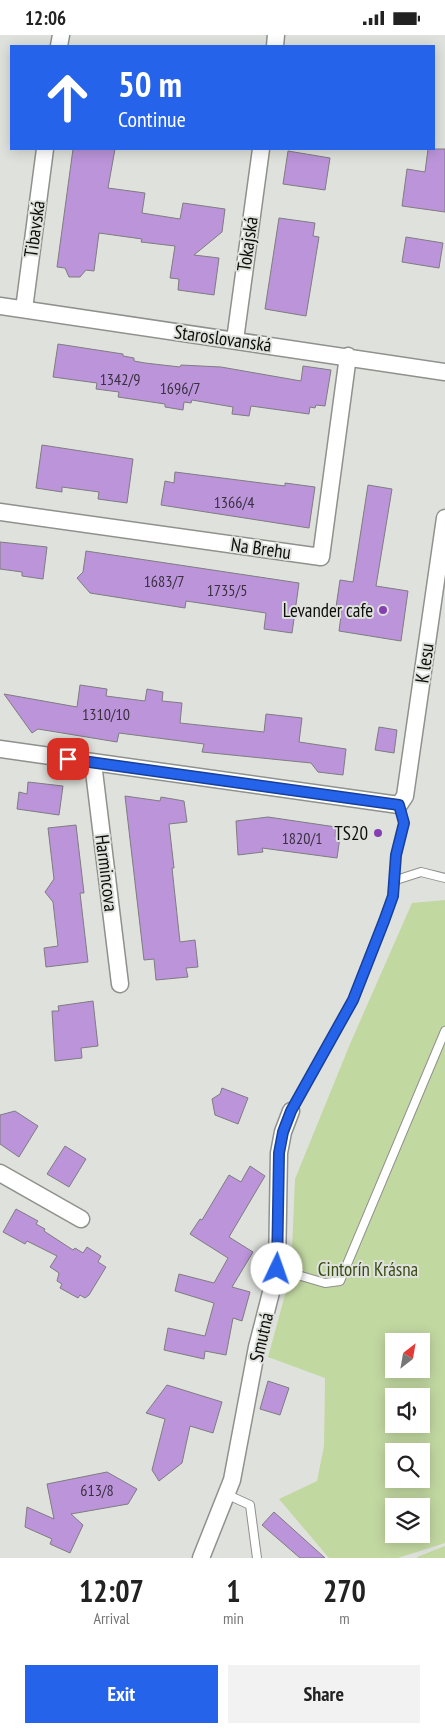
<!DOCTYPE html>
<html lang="en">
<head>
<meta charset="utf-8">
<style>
  :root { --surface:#fff; --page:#f2f2f2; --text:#222; --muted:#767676; --accent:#2563eb }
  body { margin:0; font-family:"PT Sans Narrow",sans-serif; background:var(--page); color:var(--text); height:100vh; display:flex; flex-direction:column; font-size:19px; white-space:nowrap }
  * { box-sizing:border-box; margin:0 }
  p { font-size:16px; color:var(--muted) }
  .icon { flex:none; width:28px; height:28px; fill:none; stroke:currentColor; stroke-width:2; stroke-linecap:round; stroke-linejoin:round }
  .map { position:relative; height:1523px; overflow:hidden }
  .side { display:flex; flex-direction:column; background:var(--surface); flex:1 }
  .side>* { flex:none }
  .banner { position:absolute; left:10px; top:10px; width:425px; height:105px; border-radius:0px; box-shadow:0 2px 12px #0003; background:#2563eb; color:#fff; overflow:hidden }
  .needle { width:32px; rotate:31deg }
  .fabs { position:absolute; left:385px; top:1298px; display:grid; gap:10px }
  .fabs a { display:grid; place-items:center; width:45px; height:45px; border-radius:0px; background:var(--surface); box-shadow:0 2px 12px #0003; font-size:25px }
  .pin { position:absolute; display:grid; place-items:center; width:42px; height:42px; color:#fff; margin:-21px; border-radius:10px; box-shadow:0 2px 8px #0006 }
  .me { position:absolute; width:55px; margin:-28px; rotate:3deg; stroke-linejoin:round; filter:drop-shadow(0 0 4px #0008) }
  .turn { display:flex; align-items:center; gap:18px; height:105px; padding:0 25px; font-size:22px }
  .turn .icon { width:65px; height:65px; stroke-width:2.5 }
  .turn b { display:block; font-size:35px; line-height:42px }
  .eta { display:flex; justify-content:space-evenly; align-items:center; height:85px; text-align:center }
  .eta b { font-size:30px; font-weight:700; line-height:35px }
  .button { display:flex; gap:10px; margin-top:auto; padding:10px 25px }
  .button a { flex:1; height:58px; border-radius:0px; background:var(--accent); color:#fff; font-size:20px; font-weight:700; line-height:58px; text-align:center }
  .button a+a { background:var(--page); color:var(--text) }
  .status { display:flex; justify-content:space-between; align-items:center; height:35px; padding:0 25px; background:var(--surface); direction:ltr }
  .status svg { height:14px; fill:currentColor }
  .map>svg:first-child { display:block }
  .green { fill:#c2d8a1; fill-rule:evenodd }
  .building { fill:#bb94d9; stroke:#7f7c81 }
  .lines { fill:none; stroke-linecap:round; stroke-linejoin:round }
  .lane-casing { stroke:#8f918c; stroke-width:10 }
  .street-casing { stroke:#8f918c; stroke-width:19 }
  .lane { stroke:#fff; stroke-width:8 }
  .street { stroke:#fff; stroke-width:16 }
  .route-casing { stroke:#184099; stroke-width:12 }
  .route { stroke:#2563eb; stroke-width:9 }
  .poi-dot { fill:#863fb2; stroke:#dfe2dc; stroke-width:2 }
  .labels { text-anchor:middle; stroke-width:4; stroke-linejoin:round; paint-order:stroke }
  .number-label { font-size:16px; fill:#393040 }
  .street-label { font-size:19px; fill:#0e0f0d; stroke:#dfe2dc }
  .poi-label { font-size:19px; fill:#0e0f0d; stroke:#dfe2dc; text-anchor:end }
  .park-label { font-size:19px; fill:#384a12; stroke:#dfe2dc }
</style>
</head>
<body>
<div class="status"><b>12:06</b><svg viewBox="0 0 49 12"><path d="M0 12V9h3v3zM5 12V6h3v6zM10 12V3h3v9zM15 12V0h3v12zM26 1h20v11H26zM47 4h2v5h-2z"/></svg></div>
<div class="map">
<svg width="445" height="1523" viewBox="0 0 445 1523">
  <rect width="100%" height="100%" fill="#dfe2dc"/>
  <path class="green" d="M 445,865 L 445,1508 L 398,1523 L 329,1523 L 279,1464 L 317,1446 L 324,1411 L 325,1343 L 268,1322 L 291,1238 L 295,1144 L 350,1009 L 412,868 ZM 394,1306 L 421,1306 L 421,1334 L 394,1334 ZM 394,1361 L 421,1361 L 421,1389 L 394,1389 ZM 394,1416 L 421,1416 L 421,1444 L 394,1444 ZM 394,1471 L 421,1471 L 421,1499 L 394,1499 Z
    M 445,1511 L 445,1523 L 417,1523 L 417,1522 Z"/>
  <path class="building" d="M 73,114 L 115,114 L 108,153 L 145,158 L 142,178 L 180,184 L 183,168 L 225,174 L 222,197 L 194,220 L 219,223 L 214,260 L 178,255 L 179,244 L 170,243 L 175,211 L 141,207 L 142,204 L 99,198 L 94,236 L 86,235 L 80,242 L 69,242 L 65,233 L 57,232 Z
    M 428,114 L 445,114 L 445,177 L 402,171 L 407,134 L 425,137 Z
    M 288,116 L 330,123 L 325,155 L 283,149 Z
    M 279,183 L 315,188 L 313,201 L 319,202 L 306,281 L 265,274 Z
    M 406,202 L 443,208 L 439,233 L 402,227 Z
    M 58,309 L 123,319 L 123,321 L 134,323 L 134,326 L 145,328 L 180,332 L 181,330 L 221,332 L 301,346 L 303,331 L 331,335 L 325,371 L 316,370 L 315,373 L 310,372 L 309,379 L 251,371 L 249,381 L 232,379 L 233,372 L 192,365 L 191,368 L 184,367 L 183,375 L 165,372 L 165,369 L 118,362 L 119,357 L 96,354 L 97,348 L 53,342 Z
    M 42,410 L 133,424 L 127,468 L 98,464 L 99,457 L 62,452 L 62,457 L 36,453 Z
    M 175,437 L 285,451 L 285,448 L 315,452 L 309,493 L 161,470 L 165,446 L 174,448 Z
    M 368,450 L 392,454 L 376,551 L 408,556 L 401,606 L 339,596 L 342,573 L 336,572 L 340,545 L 353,547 Z
    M 0,507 L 47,512 L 43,544 L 22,541 L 22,537 L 0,534 Z
    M 86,516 L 299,548 L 292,598 L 264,594 L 266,578 L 186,566 L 185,573 L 90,558 L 77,543 L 83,537 Z
    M 80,650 L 107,654 L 106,661 L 145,666 L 147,654 L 163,657 L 162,666 L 182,668 L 180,688 L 264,697 L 266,679 L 302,683 L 299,707 L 346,714 L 343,740 L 318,737 L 311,728 L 202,717 L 204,709 L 119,698 L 117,707 L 38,694 L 32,698 L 4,659 L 77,672 Z
    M 379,692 L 397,695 L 394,718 L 375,715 Z
    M 28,747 L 63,751 L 59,780 L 17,774 L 19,757 L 27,759 Z
    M 125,761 L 160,766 L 161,762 L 184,766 L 187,787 L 169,789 L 174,833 L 172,833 L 180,907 L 195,905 L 198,932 L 186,933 L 188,942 L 156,945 L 154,924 L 144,925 Z
    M 268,782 L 336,792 L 335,801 L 340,802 L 337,823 L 262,813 L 263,817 L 238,820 L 236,786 Z
    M 76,790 L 84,858 L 80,858 L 88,927 L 46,932 L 44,913 L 58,911 L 53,867 L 45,857 L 54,844 L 48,793 Z
    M 93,966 L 98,1011 L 81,1013 L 82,1023 L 55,1026 L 52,976 L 59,976 L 58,971 Z
    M 222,1053 L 248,1063 L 238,1089 L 215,1080 L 212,1064 L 220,1059 Z
    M 15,1076 L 38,1091 L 19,1122 L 0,1109 L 0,1080 Z
    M 65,1111 L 86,1124 L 69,1152 L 47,1139 Z
    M 250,1131 L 265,1141 L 229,1202 L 253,1217 L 232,1252 L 250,1257 L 242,1286 L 233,1283 L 226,1320 L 205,1316 L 204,1324 L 164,1315 L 168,1293 L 205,1301 L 214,1268 L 175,1256 L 179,1239 L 214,1248 L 228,1223 L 190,1199 L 200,1184 L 202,1185 L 229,1140 L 241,1147 Z
    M 16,1174 L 38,1186 L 36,1189 L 45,1194 L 44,1196 L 73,1215 L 75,1213 L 83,1218 L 87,1212 L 101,1221 L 98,1227 L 106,1232 L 89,1260 L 85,1263 L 80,1260 L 78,1263 L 60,1253 L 62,1249 L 57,1246 L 59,1238 L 50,1232 L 57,1221 L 27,1206 L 25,1209 L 3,1197 Z
    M 268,1346 L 289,1353 L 280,1380 L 260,1374 Z
    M 167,1350 L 222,1367 L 213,1398 L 190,1391 L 182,1428 L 159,1446 L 152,1435 L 165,1384 L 146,1378 Z
    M 107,1437 L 137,1454 L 128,1469 L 71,1479 L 83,1490 L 70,1518 L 50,1509 L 52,1504 L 25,1492 L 27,1472 L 54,1484 L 47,1449 Z
    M 274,1477 L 325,1523 L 300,1523 L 262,1490 Z"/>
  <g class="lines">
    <g class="lane-casing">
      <path id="lane" d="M 396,845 L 421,837 L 445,843
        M 291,1076 L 353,965 L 384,886 L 393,861 L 396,820 L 404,788 L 399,770
        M 277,1234 L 325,1248 L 340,1246 L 445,996
        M 228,1460 L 250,1470 L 257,1523"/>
    </g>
    <g class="street-casing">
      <path id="street" d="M 59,11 L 61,0
        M 275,11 L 276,0
        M 0,271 L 445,337
        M 24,274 L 45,114
        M 235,305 L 261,114
        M 0,477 L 321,522 L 348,321
        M 0,714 L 399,770 L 405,761 L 445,483
        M 93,728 L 120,949
        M 0,1138 L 81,1184
        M 201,1523 L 232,1445 L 257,1312 L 277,1234 L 279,1118 L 283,1097 L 291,1076"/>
    </g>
    <use href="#lane" class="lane"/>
    <use href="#street" class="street"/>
  </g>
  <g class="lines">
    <g class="route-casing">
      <path id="route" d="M 68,724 L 399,770 L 404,788 L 396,820 L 393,861 L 384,886 L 353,965 L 291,1076 L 283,1097 L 279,1118 L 277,1234"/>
    </g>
    <use href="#route" class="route"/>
  </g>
  <g class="poi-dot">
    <circle cx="383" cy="575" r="5"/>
    <circle cx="378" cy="798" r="5"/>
  </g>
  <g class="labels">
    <g class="number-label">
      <text x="120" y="350">1342/9</text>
      <text x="180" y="359">1696/7</text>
      <text x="234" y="473">1366/4</text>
      <text x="164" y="552">1683/7</text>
      <text x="227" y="561">1735/5</text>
      <text x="106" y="685">1310/10</text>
      <text x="302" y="809">1820/1</text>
      <text x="97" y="1461">613/8</text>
    </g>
    <g class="street-label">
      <text transform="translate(34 194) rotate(-82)" y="7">Tibavská</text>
      <text transform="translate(247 209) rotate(-82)" y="7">Tokajská</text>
      <text transform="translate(223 303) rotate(8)" y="7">Staroslovanská</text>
      <text transform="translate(261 513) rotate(8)" y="7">Na Brehu</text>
      <text transform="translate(424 628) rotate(-82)" y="7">K lesu</text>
      <text transform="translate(107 838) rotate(83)" y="7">Harmincova</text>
      <text transform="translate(261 1302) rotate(-77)" y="7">Smutná</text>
    </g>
    <g class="poi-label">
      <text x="373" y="582">Levander cafe</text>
      <text x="368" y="805">TS20</text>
    </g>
    <g class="park-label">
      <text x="368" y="1241">Cintorín Krásna</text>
    </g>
  </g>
</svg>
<div class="fabs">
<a><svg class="needle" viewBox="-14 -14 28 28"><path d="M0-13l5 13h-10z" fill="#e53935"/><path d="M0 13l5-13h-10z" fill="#767676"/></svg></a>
<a><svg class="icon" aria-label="sound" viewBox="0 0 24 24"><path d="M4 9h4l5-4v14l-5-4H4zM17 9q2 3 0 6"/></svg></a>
<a><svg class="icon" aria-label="search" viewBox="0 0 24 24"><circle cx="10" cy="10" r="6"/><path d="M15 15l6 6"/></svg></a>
<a><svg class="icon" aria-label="layers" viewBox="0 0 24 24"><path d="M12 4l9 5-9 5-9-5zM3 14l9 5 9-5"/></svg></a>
</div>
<div class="pin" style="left:68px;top:724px;background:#d93025"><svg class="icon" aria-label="arrive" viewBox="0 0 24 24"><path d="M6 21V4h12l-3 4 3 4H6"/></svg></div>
<svg class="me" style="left:277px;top:1234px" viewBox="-20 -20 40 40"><circle r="19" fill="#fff"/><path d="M0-13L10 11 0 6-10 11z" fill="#2563eb"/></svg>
<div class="banner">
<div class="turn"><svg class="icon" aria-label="ahead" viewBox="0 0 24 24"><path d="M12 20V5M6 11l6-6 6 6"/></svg><div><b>50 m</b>Continue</div></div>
</div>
</div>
<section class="side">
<div class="eta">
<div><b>12:07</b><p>Arrival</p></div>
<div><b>1</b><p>min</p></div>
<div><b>270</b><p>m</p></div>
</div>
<div class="button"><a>Exit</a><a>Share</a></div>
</section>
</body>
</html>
